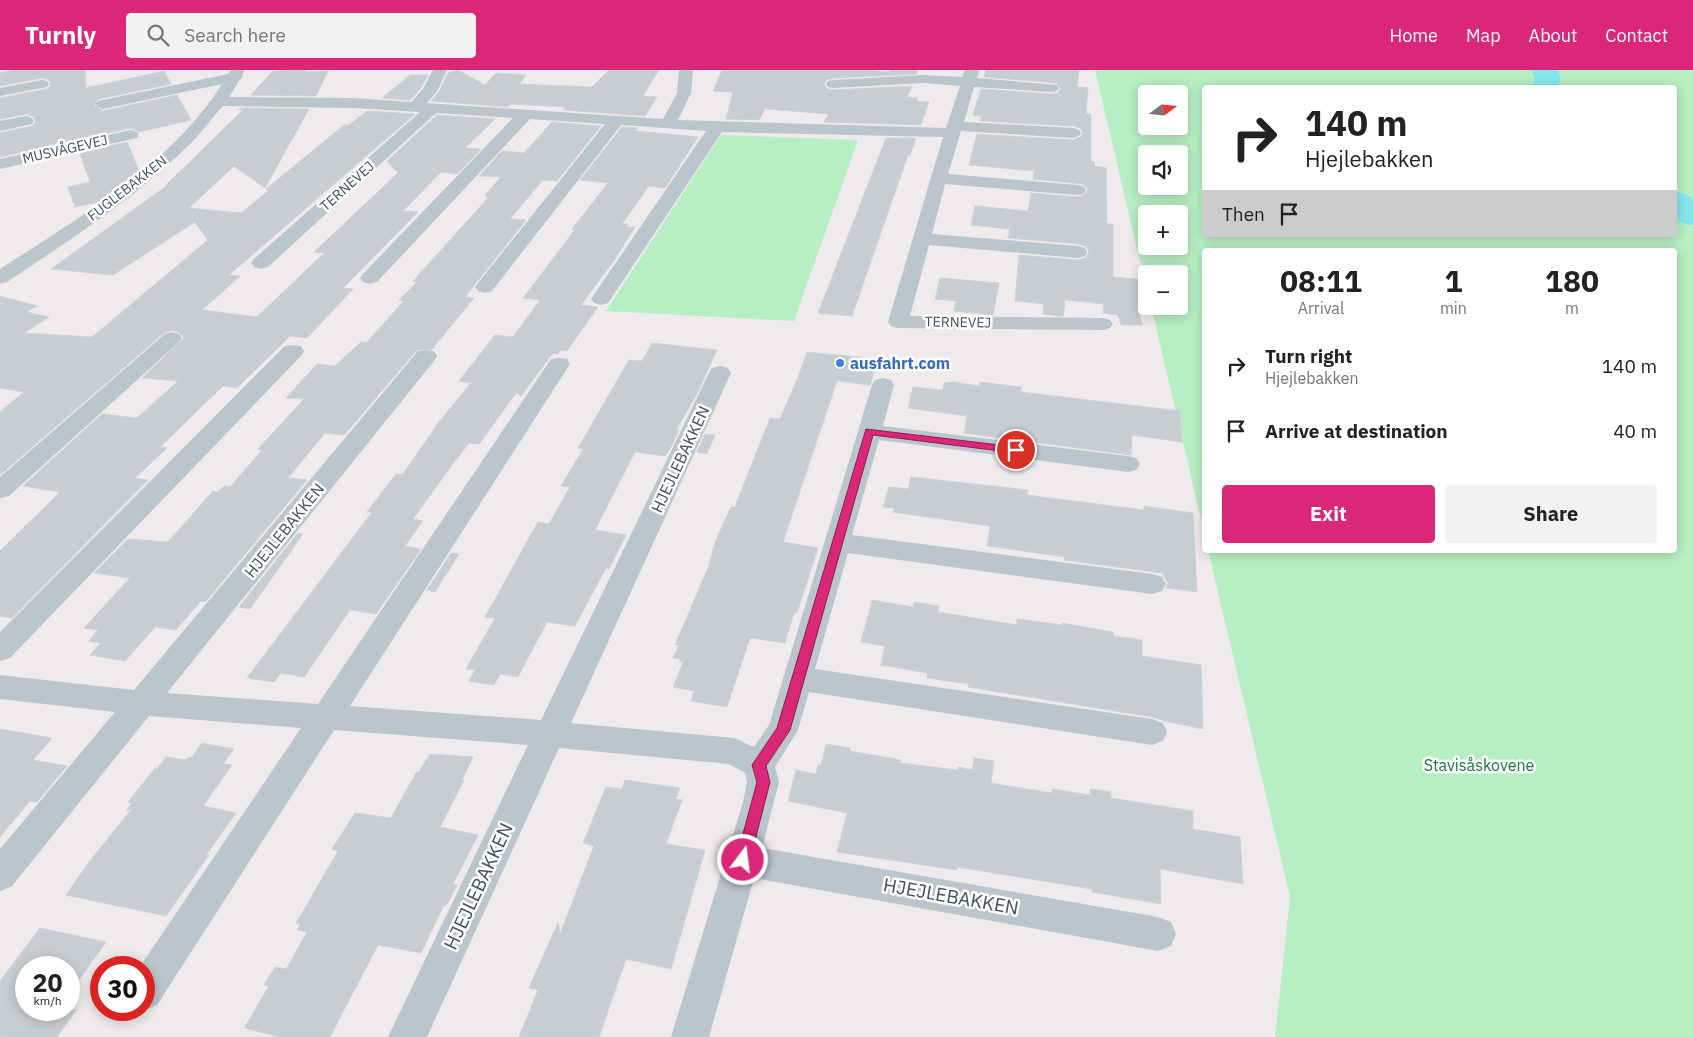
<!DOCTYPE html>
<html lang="en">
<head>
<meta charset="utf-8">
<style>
  :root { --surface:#fff; --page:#f2f2f2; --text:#222; --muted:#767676; --accent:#db2777 }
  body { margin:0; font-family:"IBM Plex Sans",sans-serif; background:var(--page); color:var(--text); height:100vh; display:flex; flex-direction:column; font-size:19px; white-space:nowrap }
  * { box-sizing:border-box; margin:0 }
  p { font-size:16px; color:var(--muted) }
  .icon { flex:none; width:28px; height:28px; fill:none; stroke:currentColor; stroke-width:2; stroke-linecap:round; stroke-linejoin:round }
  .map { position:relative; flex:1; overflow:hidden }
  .drawer { position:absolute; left:1202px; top:178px; width:475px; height:305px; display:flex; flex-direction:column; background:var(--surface); border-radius:5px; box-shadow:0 2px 12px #0003 }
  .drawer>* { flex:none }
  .top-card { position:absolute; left:1202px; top:15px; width:475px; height:152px; border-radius:5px; box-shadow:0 2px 12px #0003; background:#fff; color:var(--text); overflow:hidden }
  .needle { width:32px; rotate:74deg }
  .fabs { position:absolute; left:1138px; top:15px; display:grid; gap:10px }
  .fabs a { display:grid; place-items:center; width:50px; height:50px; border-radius:5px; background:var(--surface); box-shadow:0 2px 12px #0003; font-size:25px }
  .speed { position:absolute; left:15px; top:886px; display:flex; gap:10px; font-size:25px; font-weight:700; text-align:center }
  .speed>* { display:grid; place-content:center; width:65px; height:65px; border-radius:50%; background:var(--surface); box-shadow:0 2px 12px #0003; line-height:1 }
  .speed small { font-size:12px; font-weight:400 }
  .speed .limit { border:8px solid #d22; background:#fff; color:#111 }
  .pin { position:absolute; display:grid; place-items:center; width:42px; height:42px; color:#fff; margin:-21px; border:2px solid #fff; border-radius:50%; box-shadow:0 1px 5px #0007 }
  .me { position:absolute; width:55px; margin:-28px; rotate:15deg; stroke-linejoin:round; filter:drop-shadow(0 0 4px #0008) }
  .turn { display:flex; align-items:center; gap:18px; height:105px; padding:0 20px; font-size:22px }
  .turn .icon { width:65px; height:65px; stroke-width:2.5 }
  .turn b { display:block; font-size:35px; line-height:42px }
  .then { display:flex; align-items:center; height:48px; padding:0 20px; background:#0003; gap:10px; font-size:19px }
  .eta { display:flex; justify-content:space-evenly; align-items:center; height:85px; text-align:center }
  .eta b { font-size:30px; font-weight:700; line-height:35px }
  .button { display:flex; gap:10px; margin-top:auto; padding:10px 20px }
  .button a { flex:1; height:58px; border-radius:5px; background:var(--accent); color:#fff; font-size:20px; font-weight:700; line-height:58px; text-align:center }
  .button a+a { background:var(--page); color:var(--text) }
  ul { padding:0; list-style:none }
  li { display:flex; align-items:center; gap:15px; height:65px; padding:0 20px }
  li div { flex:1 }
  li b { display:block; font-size:19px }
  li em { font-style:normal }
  header { display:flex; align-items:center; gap:30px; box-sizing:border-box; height:70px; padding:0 25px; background:var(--accent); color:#fff }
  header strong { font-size:24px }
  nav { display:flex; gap:28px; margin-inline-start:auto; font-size:18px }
  .search { width:350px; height:45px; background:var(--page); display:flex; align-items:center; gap:12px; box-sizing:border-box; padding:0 18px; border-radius:5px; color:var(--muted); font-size:19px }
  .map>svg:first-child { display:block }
  .green { fill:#b8eec4; fill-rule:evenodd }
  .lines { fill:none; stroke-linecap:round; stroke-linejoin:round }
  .river { fill:#85e7ec; fill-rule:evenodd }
  .building { fill:#c8cdd1; stroke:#cfd3d8 }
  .minor { fill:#bac6cc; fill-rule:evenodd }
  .route { fill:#db2777; stroke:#8e194d }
  .shop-dot { fill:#3f7fe0; stroke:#fff; stroke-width:2 }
  .labels { text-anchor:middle; stroke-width:5; stroke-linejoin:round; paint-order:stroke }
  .far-street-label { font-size:14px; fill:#445359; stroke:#fff }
  .shop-label { font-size:16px; font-weight:bold; fill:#366cbe; stroke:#fff; text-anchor:start }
  .street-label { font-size:16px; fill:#445359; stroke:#fff }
  .park-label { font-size:16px; fill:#167a37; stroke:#fff }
  .near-street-label { font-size:19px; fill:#445359; stroke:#fff }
</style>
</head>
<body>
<header>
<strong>Turnly</strong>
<div class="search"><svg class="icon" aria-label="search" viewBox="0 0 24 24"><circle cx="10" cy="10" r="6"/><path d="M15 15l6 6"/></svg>Search here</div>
<nav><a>Home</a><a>Map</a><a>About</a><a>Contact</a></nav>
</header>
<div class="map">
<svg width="1693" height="967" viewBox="0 0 1693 967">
  <rect width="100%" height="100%" fill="#efebec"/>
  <path class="green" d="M 1095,0 L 1693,0 L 1693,967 L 1275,967 L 1290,827 L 1208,480 L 1675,480 L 1675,180 L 1205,180 L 1205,466 L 1151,236 L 1179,236 L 1179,204 L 1146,204 L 1146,217 ZM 1205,18 L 1675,18 L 1675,165 L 1205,165 ZM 1146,24 L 1179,24 L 1179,56 L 1146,56 ZM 1146,84 L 1179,84 L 1179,116 L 1146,116 ZM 1146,144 L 1179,144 L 1179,176 L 1146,176 Z
    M 721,65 L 858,70 L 794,251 L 606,241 Z"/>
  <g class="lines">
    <path class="river" d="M 1531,0 L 1557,0 L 1561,8 L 1556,18 L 1530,18 L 1535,8 Z
      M 1675,122 L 1686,124 L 1693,130 L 1693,155 L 1682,153 L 1675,147 Z"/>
  </g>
  <path class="building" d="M 14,0 L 85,0 L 86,18 L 164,1 L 171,14 L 98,29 L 94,35 L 103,41 L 177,25 L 191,50 L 139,62 L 131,58 L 0,87 L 0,63 L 32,56 L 36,52 L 34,47 L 27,44 L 0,49 L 0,28 L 47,19 L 51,15 L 49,10 L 42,8 L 0,16 L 0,3 Z
    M 306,0 L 305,2 L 328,1 L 316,26 L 251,25 L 273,1 Z
    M 458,0 L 485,15 L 496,3 L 526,5 L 519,14 L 592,17 L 609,0 L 659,0 L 643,26 L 657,27 L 645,46 L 563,40 L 566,37 L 511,34 L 508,37 L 431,31 L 439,22 L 448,3 Z
    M 722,0 L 870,0 L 889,2 L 890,0 L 918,0 L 917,4 L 833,8 L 826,10 L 824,15 L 828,19 L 833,20 L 912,16 L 907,27 L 918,28 L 917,31 L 929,32 L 921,55 L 824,52 L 829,44 L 765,39 L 759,50 L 726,49 L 733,22 L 713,21 Z
    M 986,0 L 1079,0 L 1077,17 L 1088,18 L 1086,44 L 1091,44 L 1091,91 L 1095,92 L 1094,96 L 1106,98 L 1107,154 L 1113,154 L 1113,207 L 1146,210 L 1146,244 L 1139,244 L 1143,255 L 1121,255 L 1118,245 L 1103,243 L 1104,234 L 1065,230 L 1063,246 L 1058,246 L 1043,244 L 1044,234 L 1015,231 L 1019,185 L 1078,190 L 1086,188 L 1089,181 L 1086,176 L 1078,174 L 1008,168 L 1010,159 L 971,155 L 975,136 L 1028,141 L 1031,123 L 1077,127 L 1084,125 L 1088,120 L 1083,114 L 1033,109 L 1034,101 L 969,95 L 977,64 L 1073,70 L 1081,67 L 1083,62 L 1080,58 L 1073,56 L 980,51 L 982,46 L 973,45 L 981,19 L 1052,24 L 1057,23 L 1061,19 L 1057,13 L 984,7 Z
    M 410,5 L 428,5 L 421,18 L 410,30 L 382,28 Z
    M 240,38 L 309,39 L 265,118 L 234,96 L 189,138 L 241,143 L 268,121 L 266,119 L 344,55 L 349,55 L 367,41 L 415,44 L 229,205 L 240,206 L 202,240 L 257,247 L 324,183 L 314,182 L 398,103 L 387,91 L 437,45 L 495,49 L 465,78 L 481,79 L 457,104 L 441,102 L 403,141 L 418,142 L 343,218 L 353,219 L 307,268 L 290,266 L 237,318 L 223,316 L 160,377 L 167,378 L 135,408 L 148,410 L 12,548 L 0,546 L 0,481 L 60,422 L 23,416 L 102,344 L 137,348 L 178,311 L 142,308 L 184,268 L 180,263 L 173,260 L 164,263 L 0,405 L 0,342 L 24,322 L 0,318 L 0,226 L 37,236 L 27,242 L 49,247 L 24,263 L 92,267 L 208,170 L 195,152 L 113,205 L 51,199 L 168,115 L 165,116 L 244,39 L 239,40 Z
    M 552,52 L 601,56 L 557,111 L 543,110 L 510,149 L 526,150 L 465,227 L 474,228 L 432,279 L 417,280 L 344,365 L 325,363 L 288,408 L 307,410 L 206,531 L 201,531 L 176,560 L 155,557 L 125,591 L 90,585 L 101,573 L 89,571 L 98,560 L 84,558 L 130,508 L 94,503 L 128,469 L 168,472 L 213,421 L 218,422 L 224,416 L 230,417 L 262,380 L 258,379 L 304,329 L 286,328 L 317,294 L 335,296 L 361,272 L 366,273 L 404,231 L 399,230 L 417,212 L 413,211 L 488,128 L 485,125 L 501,107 L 479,106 L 502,81 L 524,83 Z
    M 622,57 L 638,58 L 636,61 L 698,67 L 665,118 L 649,116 L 622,154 L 628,154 L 626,157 L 635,157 L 615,189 L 581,235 L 598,237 L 567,281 L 560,280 L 558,284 L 553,283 L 521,326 L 516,323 L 479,374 L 469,373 L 449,399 L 413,449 L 423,451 L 405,476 L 421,479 L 376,544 L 350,540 L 304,607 L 281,603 L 274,612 L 247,608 L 372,442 L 367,442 L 379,426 L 396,404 L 403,404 L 439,352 L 471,313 L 459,311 L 495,265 L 513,267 L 540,230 L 523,228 L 574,161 L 572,159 L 608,113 L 580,110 Z
    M 886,68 L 916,68 L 910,85 L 908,85 L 852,246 L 818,243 Z
    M 127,72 L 139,101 L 98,132 L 75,137 L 68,117 L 90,112 L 80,83 Z
    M 940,208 L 999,213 L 993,245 L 954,241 L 956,231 L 935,229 Z
    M 652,273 L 717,280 L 697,324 L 676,360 L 679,360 L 670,379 L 665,386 L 635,382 L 595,460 L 626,465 L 609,499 L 606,498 L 575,556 L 547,552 L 518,607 L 500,604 L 494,615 L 469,611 L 475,600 L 466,599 L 495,548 L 485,547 L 538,452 L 549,454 L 570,417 L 561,416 L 583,379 L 578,378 L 629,290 L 642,291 Z
    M 807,282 L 878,289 L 870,315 L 837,311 L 783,472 L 818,478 L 797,543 L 794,543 L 785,573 L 750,568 L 727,637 L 691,631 L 694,621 L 673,617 L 683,592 L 680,592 L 680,589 L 673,588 L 679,575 L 675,575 L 708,498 L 716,470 L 731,437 L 735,437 L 770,348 L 780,349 L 799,305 Z
    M 953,312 L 979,316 L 980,312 L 1021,317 L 1021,322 L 1180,341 L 1182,372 L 1132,365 L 1131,385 L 964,363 L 967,346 L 908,338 L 913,317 L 943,320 L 944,313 Z
    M 705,364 L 715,365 L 707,384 L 697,382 Z
    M 911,407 L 1028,420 L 1027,425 L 1144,440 L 1144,436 L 1193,443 L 1197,522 L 1166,518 L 1168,513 L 1162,503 L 1064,490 L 1065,487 L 987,476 L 990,456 L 893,442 L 894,438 L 883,437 L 889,417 L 908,419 Z
    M 298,463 L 303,464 L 250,539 L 239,537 Z
    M 451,483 L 459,484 L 435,522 L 427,520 Z
    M 872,530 L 913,537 L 914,532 L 939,536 L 938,542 L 1017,555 L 1017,549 L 1062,555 L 1062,553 L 1113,562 L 1113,566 L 1142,570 L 1142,586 L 1201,595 L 1203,659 L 1164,651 L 1152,647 L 968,617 L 969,614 L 927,608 L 928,603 L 881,595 L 885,576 L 861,572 Z
    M 0,659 L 52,668 L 33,690 L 67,696 L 37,732 L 30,731 L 0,767 Z
    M 202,673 L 234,679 L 223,694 L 232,695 L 203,736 L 236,743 L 206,785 L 209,785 L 166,846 L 66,825 L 89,792 L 131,740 L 127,740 L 132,733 L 128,732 L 155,698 L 157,699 L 166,687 L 186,690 L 189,687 L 191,688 Z
    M 826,674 L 850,678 L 850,681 L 901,690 L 900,693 L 957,700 L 958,697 L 972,700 L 974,688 L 994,691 L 991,713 L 1052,723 L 1052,719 L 1090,725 L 1090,719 L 1111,722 L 1111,728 L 1193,741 L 1193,759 L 1240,767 L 1243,814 L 1160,799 L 1161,834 L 1092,822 L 1092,819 L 957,797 L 957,800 L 837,782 L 847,743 L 788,731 L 796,700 L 816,704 L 818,695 L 821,695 Z
    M 430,684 L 473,687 L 462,710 L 464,710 L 440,757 L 478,765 L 453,814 L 457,815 L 446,836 L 444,835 L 421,883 L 378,875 L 330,967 L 280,967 L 244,958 L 269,916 L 264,915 L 275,897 L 286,899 L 307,862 L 297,860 L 300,854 L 296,853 L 338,781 L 332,779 L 355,743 L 391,748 L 416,703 L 419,702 Z
    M 625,710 L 680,718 L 676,729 L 682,730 L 666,774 L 705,780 L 671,899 L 626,889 L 599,967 L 519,967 L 538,920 L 529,918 L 558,853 L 560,864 L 594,776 L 583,773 L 606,717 L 622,719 Z
    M 40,858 L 106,872 L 69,924 L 69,898 L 26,898 L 26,940 L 76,940 L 57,967 L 0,967 L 0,911 Z"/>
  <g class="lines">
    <path class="minor" d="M 231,0 L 245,0 L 242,5 L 243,7 L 239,11 L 229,27 L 353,28 L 411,32 L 423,19 L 433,0 L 447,0 L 437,21 L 427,33 L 663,49 L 677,23 L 679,0 L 693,0 L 691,23 L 678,50 L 946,58 L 960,16 L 924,13 L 833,18 L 828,17 L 826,14 L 828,11 L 833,10 L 924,5 L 962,7 L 965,0 L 979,0 L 977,8 L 1057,15 L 1059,18 L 1057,21 L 1052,22 L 974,17 L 964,52 L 1073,58 L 1079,60 L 1081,63 L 1079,66 L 1073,68 L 961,61 L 948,104 L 1077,115 L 1083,116 L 1086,120 L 1083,124 L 1077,125 L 945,114 L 932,164 L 1078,176 L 1085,178 L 1087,182 L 1085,186 L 1078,188 L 929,175 L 910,246 L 1103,248 L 1110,250 L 1113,254 L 1110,258 L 1103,260 L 898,258 L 891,256 L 888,252 L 943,67 L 722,62 L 608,233 L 601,235 L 594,233 L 591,229 L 706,61 L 621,55 L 492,221 L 485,223 L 478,221 L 475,217 L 478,213 L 605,54 L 530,49 L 377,212 L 370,214 L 363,212 L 360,208 L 363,204 L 513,48 L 436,43 L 268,197 L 261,199 L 254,197 L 251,193 L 254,189 L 420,42 L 353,38 L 223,36 C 212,48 202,62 191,73 C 136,128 71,169 7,212 L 0,214 L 0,199 C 77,149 172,94 222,14 L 103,39 L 98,37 L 95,34 L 98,31 L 228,4 Z
      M 42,10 L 47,11 L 49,14 L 47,17 L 0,26 L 0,18 Z
      M 26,46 L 32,48 L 34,51 L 32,54 L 0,61 L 0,51 Z
      M 131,60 L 137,62 L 139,65 L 137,68 L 0,99 L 0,89 Z
      M 172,262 L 179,264 L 182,268 L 179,272 L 9,426 L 0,428 L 0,407 L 165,264 Z
      M 293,275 L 301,276 L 304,281 L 301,286 L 10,588 L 0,591 L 0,562 L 285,276 Z
      M 426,280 L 434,281 L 437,286 L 434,291 L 167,623 L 318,634 L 551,289 L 559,288 L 567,289 L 570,294 L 350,636 L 541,650 L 709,303 L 712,298 L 720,296 L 728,298 L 731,303 L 571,653 L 734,668 L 754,677 L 769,655 L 872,315 L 875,310 L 883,308 L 891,310 L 894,315 L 883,356 L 1128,386 L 1136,388 L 1140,394 L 1136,400 L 1128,402 L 879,370 L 852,465 L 1152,504 L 1162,507 L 1166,514 L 1162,521 L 1152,524 L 848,483 L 815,599 L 1152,649 L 1163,653 L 1167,662 L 1163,671 L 1152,675 L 809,622 L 798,660 L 775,697 L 779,712 L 762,778 L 1158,847 L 1171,852 L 1176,864 L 1171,876 L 1158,881 L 754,808 L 709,967 L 671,967 L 743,732 L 747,712 L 745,703 L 729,694 L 559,678 L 427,967 L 388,967 L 528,675 L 334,660 L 157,935 L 144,941 L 143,940 L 144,898 L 139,898 L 301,658 L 149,646 L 12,816 L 0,821 L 0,779 L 115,642 L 0,629 L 0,605 L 134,620 L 418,281 Z"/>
  </g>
  <path class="route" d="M 866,359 L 1016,377 L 1021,380 L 1016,383 L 873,365 L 790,660 L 766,696 L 770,712 L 750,790 L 748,795 L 743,797 L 738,795 L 736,790 L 757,712 L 752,695 L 777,658 Z"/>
  <circle class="shop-dot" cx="840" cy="293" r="5"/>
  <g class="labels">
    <g class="far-street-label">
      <text transform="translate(65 79) rotate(-13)" y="5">MUSVÅGEVEJ</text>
      <text transform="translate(347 116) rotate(-42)" y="5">TERNEVEJ</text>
      <text transform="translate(127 118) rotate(-38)" y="5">FUGLEBAKKEN</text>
      <text transform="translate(958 252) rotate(1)" y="5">TERNEVEJ</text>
    </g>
    <g class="shop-label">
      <text x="850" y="299">ausfahrt.com</text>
    </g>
    <g class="street-label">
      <text transform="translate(680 389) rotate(-65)" y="6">HJEJLEBAKKEN</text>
      <text transform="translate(284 460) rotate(-51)" y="6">HJEJLEBAKKEN</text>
    </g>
    <g class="park-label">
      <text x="1479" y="701">Stavisåskovene</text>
    </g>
    <g class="near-street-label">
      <text transform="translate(478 816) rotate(-65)" y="7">HJEJLEBAKKEN</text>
      <text transform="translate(951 826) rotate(10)" y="7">HJEJLEBAKKEN</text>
    </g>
  </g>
</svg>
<div class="fabs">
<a><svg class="needle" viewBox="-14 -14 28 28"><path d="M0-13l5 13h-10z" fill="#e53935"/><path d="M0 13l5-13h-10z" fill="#767676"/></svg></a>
<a><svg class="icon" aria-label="sound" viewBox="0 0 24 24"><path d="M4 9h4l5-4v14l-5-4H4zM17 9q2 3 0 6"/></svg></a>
<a>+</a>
<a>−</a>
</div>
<div class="speed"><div>20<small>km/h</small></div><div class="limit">30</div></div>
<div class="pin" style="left:1016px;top:380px;background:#d93025"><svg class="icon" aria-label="arrive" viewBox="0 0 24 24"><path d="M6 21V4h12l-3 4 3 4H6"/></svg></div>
<svg class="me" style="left:743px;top:790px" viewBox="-20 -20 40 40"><circle r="17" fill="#db2777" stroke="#fff" stroke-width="3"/><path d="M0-11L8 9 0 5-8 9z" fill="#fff"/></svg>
<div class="top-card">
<div class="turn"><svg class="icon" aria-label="right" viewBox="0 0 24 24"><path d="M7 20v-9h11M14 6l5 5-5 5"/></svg><div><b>140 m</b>Hjejlebakken</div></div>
<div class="then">Then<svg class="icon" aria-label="arrive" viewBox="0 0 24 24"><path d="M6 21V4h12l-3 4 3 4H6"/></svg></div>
</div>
<section class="drawer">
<div class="eta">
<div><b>08:11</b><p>Arrival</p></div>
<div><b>1</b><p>min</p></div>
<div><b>180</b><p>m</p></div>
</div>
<ul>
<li><svg class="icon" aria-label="right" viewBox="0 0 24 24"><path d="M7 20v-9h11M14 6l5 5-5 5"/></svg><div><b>Turn right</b><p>Hjejlebakken</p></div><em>140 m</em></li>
<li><svg class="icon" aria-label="arrive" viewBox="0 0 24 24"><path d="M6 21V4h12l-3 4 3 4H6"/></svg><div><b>Arrive at destination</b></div><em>40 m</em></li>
</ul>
<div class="button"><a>Exit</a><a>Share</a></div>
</section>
</div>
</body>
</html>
